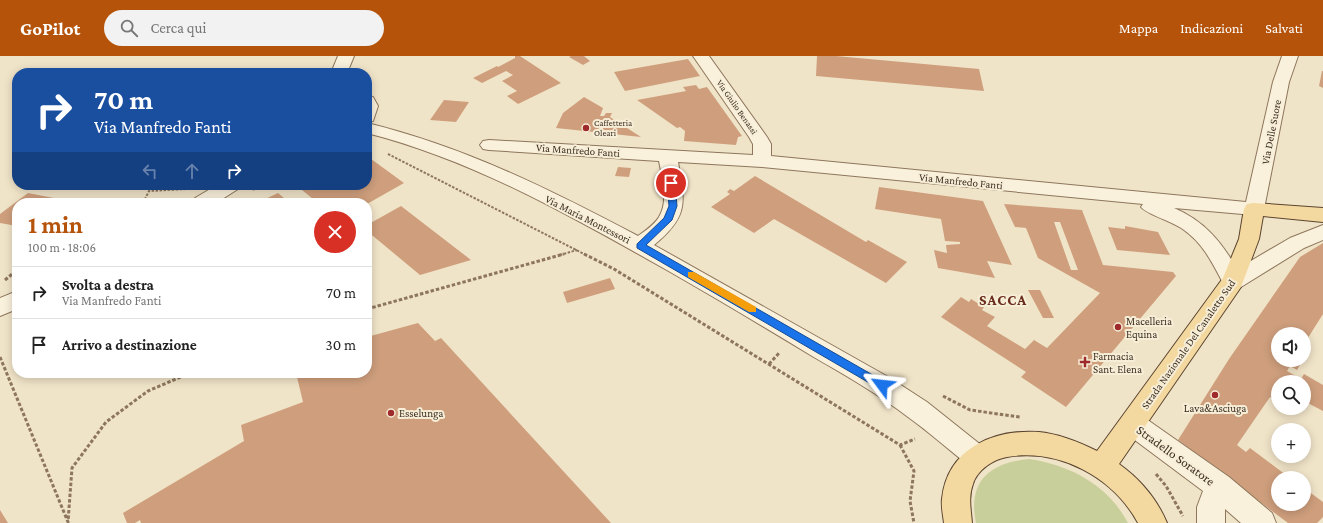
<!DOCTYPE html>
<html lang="it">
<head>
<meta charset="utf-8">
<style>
  :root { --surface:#fff; --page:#f2f2f2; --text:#222; --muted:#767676; --line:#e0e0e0; --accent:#b45309 }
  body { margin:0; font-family:"Crimson Pro",serif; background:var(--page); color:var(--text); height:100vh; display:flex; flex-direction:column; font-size:15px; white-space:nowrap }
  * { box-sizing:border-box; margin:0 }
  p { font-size:13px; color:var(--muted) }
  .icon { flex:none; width:22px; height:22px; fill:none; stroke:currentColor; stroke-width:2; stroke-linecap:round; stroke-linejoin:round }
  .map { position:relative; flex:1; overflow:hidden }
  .drawer { position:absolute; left:12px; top:142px; width:360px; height:180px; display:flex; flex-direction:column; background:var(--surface); border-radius:16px; box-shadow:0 2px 10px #0003 }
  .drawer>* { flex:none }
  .guide { position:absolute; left:12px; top:12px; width:360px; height:122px; border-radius:16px; box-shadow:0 2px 10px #0003; background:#1a4fa0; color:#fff; overflow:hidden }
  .controls { position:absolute; left:1271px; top:271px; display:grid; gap:8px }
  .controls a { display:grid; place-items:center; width:40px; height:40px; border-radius:50%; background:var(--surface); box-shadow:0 2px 10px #0003; font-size:20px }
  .pin { position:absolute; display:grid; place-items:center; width:34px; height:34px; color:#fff; margin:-17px; border:2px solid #fff; border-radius:50%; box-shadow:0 1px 4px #0007 }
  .me { position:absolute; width:44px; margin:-22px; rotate:300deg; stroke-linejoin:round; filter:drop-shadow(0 0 3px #0008) }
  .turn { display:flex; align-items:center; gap:14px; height:84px; padding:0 16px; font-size:18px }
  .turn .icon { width:52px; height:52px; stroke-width:2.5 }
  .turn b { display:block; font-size:28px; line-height:34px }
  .lanes { display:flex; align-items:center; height:38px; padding:0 16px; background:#0003; justify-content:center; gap:20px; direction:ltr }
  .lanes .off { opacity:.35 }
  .round { display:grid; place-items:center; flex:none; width:42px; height:42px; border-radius:21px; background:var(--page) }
  .overview { display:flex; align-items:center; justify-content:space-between; height:68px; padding:0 16px }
  h1 { font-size:24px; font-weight:700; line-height:30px; color:var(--accent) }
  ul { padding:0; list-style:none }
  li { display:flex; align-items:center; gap:12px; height:52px; padding:0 16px; border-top:1px solid var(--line) }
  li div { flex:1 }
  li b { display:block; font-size:15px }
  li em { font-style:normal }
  header { display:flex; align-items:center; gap:24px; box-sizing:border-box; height:56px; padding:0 20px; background:var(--accent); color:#fff }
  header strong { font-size:19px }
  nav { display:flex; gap:22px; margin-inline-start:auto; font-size:14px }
  .search { width:280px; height:36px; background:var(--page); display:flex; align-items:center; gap:10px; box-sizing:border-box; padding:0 14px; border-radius:22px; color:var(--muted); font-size:15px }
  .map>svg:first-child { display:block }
  .green { fill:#c9cf9b }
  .building { fill:#cf9f7d; fill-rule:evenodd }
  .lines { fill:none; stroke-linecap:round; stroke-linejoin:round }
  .minor-casing { stroke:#8d765c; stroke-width:2 }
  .major-casing { stroke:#5b4430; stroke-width:2 }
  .path-far1 { stroke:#8d765c; stroke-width:2; stroke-dasharray:2.5 1.5; stroke-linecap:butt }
  .path { stroke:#8d765c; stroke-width:3; stroke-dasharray:3.5 2; stroke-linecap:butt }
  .minor { fill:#faf1dc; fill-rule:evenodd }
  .major { fill:#f3d9a0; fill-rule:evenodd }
  .route { fill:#1a73e8; stroke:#114b97 }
  .slow { fill:#f59e0b }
  .poi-dot { fill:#9e2a2b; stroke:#f7eed8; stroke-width:1.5 }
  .labels { text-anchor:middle; stroke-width:4; stroke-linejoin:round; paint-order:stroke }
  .far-street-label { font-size:9px; fill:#3d2e20; stroke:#f7eed8 }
  .far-poi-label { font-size:9px; fill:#3d2e20; stroke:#f7eed8; text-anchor:start }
  .street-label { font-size:11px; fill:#3d2e20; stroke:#f7eed8 }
  .poi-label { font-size:11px; fill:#3d2e20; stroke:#f7eed8; text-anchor:start }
  .near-street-label { font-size:13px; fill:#3d2e20; stroke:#f7eed8 }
  .district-label { font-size:15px; font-weight:bold; letter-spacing:1px; fill:#6b2e1e; stroke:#f7eed8 }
</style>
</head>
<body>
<header>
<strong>GoPilot</strong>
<div class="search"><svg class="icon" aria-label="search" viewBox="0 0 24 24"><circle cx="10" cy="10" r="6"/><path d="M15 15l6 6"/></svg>Cerca qui</div>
<nav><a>Mappa</a><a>Indicazioni</a><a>Salvati</a></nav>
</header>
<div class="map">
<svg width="1323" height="467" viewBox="0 0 1323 467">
  <rect width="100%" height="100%" fill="#f0e4c8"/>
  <path class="green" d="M 1029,403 C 1070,409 1108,429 1128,467 L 976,467 C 967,425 990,407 1029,403 Z"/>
  <path class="building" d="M 515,0 L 520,0 L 561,27 L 518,48 L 507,40 L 517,35 L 502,25 L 513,19 L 506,15 L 482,27 L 473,22 L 497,10 L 498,11 L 515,2 Z
    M 571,0 L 584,0 L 590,5 L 583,9 L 569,1 Z
    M 817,0 L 836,0 L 979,13 L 984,35 L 816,20 Z
    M 688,3 L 700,20 L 625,35 L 614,16 Z
    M 1322,15 L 1323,15 L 1323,32 L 1319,30 Z
    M 696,29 L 699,33 L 707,31 L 742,80 L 738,81 L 736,89 L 684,85 L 685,75 L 680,71 L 677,72 L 637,44 L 686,35 L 683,31 Z
    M 584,41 L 603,52 L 600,60 L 604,60 L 606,57 L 612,57 L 610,61 L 641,81 L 556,72 L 563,57 Z
    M 444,44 L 469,46 L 456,66 L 430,64 Z
    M 367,100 L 404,127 L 367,148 L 318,147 L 302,134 L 312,129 L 367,129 Z
    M 618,111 L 631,112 L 629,121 L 615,120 Z
    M 755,120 L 866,186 L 868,184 L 907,206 L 886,227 L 774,163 L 754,177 L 711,151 L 730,138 L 727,136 L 730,133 L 734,135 Z
    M 879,131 L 983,145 L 1012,209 L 987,205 L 995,222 L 938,212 L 934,194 L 947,197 L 946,189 L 960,188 L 960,186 L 945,185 L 941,163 L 875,153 Z
    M 28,137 L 64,144 L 60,147 L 17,147 L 17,170 L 0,167 L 0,158 Z
    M 278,137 L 290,147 L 257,147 Z
    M 1004,148 L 1082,154 L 1103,209 L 1173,216 L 1176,220 L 1066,351 L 1021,321 L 1026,316 L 941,261 L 961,241 L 969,246 L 971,243 L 984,251 L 982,254 L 995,261 L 987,270 L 1025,293 L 1034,284 L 1047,292 L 1100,237 L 1038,202 L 1026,172 L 1015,171 ZM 1054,166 L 1060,166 L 1078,214 L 1071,214 Z
    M 401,150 L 471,204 L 420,219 L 367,175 L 367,169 Z
    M 1125,170 L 1158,176 L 1170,199 L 1117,194 L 1108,171 L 1125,173 Z
    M 1323,187 L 1323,258 L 1306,285 L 1311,288 L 1308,294 L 1304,292 L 1304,278 L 1278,278 L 1278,304 L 1294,304 L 1301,307 L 1297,314 L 1290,310 L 1287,315 L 1301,323 L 1304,318 L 1323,329 L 1323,355 L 1304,345 L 1304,326 L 1278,326 L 1278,345 L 1270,341 L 1237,389 L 1246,396 L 1250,392 L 1290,422 L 1278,422 L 1278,448 L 1304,448 L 1304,432 L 1323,446 L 1323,461 L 1317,467 L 1288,467 L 1178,384 L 1229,303 L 1300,201 Z
    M 610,222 L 615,233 L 567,247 L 563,236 Z
    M 1028,234 L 1040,234 L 1054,262 L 1043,262 Z
    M 418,267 L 435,285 L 441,282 L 611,467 L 141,467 L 140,464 L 135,467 L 127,467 L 123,457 L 244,385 L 241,369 L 303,346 L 296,317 L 367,317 L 367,281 Z
    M 0,454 L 8,467 L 0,467 Z"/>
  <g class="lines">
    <g class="minor-casing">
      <path id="minor" d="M 338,0 L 354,0 L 347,17 L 331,17 Z
        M 693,0 L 709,0 L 767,81 L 771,88 L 771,100 L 1246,146 L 1273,26 L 1282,0 L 1298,0 L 1289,26 L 1264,153 L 1261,158 L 1254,159 L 1174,152 C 1204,165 1221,185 1237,213 L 1290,182 L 1323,169 L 1323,184 L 1304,192 L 1241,231 L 1233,233 L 1225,231 C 1214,210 1204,188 1184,174 C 1174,166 1146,158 1141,151 L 1143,148 L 762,111 L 678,106 C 685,147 689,160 654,189 L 890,322 L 927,346 L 986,393 L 990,401 L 986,409 L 977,413 L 968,409 C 948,393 929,376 908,361 C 878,338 845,319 812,300 C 766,272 719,244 672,217 C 575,162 476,105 367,77 L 367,67 C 465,91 549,133 638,180 C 645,175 654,169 659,161 C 669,145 662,121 659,105 L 489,94 L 483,93 L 480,89 L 483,85 L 489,84 L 753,99 L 753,88 L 749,81 Z
        M 367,40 L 373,41 L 378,50 L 373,65 L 367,66 Z
        M 217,129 L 241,129 L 238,133 L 216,147 L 192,147 L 195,142 Z
        M 17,235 L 17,253 L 0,260 L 0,242 Z
        M 1133,357 L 1142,360 L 1229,421 L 1272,457 L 1276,467 L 1241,467 L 1225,453 L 1225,467 L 1197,467 L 1197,451 L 1203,435 L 1124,376 L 1120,368 L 1124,360 Z"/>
    </g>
    <g class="major-casing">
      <path id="major" d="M 1254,147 L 1323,152 L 1323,166 L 1263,160 L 1259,183 L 1241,231 L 1119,408 C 1140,423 1157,443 1167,467 L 1138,467 C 1113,421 1059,392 1007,401 C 994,403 977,414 973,428 C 968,441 971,454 972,467 L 944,467 C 943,459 941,450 942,443 C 947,392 994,373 1039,376 C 1059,378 1079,386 1097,395 L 1223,222 L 1239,183 L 1244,153 L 1247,148 Z"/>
    </g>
    <path class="path-far1" d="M 388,98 L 586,199
      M 253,134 L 261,129
      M 143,147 L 149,135 L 186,133
      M 560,199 L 577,194"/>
    <path class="path" d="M 584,198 L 614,213 L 900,389 L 915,383
      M 5,224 L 17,214
      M 367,253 L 564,198
      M 0,301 L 68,466 L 72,412 L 106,366 L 148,335 L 190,317
      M 769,308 L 780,296
      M 943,340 L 970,354 L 1020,361
      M 900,389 L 914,415 L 910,445 L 914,467
      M 1156,418 L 1166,430 L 1183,460"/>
    <use href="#minor" class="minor"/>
    <use href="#major" class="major"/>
  </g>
  <path class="route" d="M 671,124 L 675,127 L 677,150 L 672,164 L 646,189 L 885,326 L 887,329 L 885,332 L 878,332 L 637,192 L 637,188 L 664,162 L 669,150 L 667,127 Z"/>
  <path class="slow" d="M 688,216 L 694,216 L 756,251 L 756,256 L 749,256 L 688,221 Z"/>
  <g class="poi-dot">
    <circle cx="586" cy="72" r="4"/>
    <circle cx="1118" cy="271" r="4"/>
    <path d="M1083 300h4v4h4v4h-4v4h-4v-4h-4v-4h4z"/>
    <circle cx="1215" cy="339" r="4"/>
    <circle cx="391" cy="357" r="4"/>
  </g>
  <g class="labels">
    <g class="far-street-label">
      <text transform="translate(737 51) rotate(55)" y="3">Via Giulio Benassi</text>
    </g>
    <g class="far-poi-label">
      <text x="594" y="70">Caffetteria<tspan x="594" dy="10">Oleari</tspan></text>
    </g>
    <g class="street-label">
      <text transform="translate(1271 76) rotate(-79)" y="4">Via Delle Suore</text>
      <text transform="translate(578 94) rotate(4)" y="4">Via Manfredo Fanti</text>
      <text transform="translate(961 125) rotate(6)" y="4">Via Manfredo Fanti</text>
      <text transform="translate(588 163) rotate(27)" y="4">Via Maria Montessori</text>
      <text transform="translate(1188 288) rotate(-55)" y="4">Strada Nazionale Del Canaletto Sud</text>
    </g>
    <g class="poi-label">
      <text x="1126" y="269">Macelleria<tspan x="1126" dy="13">Equina</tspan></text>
      <text x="1093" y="304">Farmacia<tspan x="1093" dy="13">Sant. Elena</tspan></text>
      <text x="1215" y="356" text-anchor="middle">Lava&amp;Asciuga</text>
      <text x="399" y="361">Esselunga</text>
    </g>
    <g class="near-street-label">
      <text transform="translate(1176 399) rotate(36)" y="5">Stradello Soratore</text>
    </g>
    <g class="district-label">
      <text x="1003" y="249">SACCA</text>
    </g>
  </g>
</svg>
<div class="controls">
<a><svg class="icon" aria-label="sound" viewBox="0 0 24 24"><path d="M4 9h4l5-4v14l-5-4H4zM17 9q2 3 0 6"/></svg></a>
<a><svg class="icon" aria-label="search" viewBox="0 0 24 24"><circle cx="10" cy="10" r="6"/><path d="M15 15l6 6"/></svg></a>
<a>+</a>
<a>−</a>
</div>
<div class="pin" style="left:671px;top:127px;background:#d93025"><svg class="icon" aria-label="arrive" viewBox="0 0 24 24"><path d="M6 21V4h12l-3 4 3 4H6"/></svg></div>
<svg class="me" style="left:882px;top:329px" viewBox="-20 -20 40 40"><path d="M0-17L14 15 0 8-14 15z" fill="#1a73e8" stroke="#fff" stroke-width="4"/></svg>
<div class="guide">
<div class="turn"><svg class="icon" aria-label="right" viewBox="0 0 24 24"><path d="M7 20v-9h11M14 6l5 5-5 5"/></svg><div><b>70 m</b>Via Manfredo Fanti</div></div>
<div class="lanes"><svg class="icon off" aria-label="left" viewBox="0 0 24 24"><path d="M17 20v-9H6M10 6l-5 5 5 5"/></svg><svg class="icon off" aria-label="ahead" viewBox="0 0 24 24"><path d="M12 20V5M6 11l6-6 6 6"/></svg><svg class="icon" aria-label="right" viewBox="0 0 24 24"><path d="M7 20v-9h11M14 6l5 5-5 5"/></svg></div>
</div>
<section class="drawer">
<div class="overview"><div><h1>1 min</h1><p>100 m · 18:06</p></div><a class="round" style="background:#d93025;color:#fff"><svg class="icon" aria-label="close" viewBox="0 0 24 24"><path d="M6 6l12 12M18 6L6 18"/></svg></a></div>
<ul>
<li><svg class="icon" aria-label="right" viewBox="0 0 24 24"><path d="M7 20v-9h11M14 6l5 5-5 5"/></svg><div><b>Svolta a destra</b><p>Via Manfredo Fanti</p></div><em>70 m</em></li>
<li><svg class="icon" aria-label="arrive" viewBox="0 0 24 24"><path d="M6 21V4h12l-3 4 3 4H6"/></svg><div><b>Arrivo a destinazione</b></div><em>30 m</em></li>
</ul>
</section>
</div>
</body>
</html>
